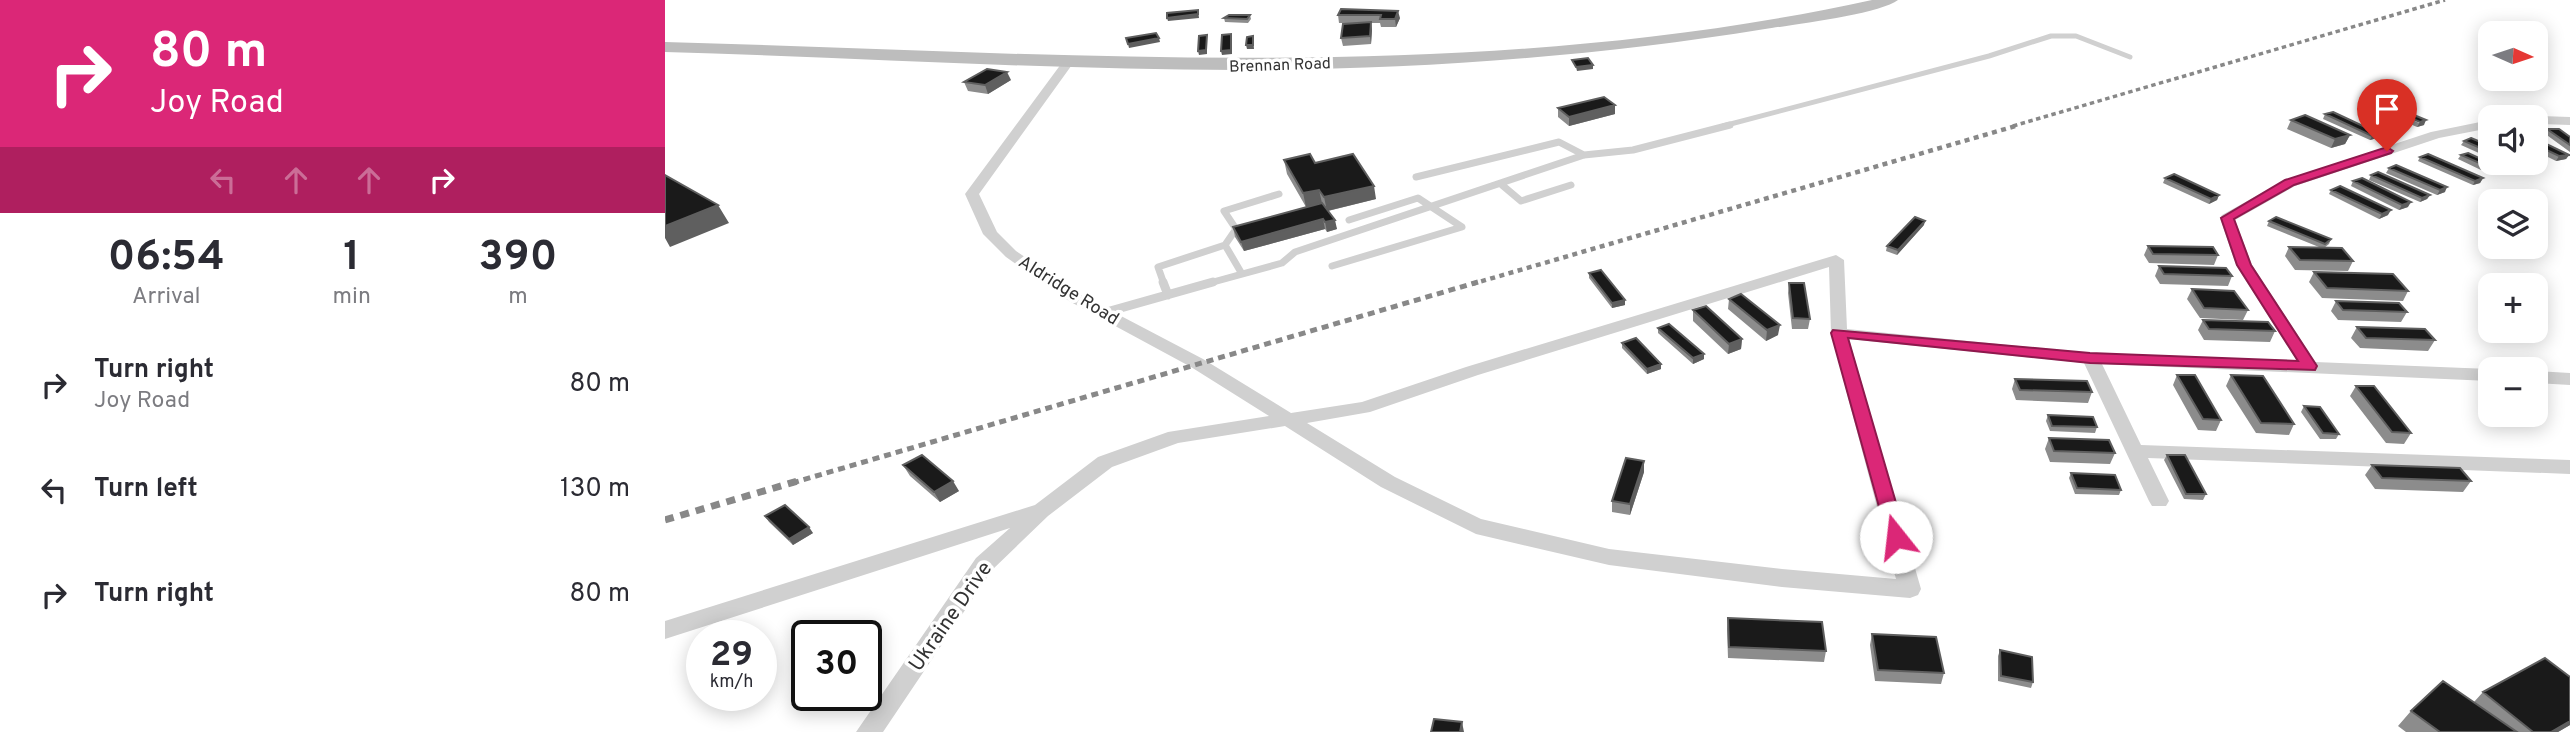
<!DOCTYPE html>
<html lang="en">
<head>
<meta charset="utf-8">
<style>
  :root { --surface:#fff; --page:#f2f2f3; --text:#2b2b33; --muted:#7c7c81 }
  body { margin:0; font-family:Overpass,sans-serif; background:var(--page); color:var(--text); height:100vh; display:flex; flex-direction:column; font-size:26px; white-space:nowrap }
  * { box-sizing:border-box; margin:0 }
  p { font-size:23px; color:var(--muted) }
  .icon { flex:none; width:38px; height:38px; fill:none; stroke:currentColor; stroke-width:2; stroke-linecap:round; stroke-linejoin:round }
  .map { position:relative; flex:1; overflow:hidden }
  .drawer { display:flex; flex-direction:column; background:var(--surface); width:665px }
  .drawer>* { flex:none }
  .hud { background:#db2777; color:#fff; overflow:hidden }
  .needle { width:46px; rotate:93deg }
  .fabs { position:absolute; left:1813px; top:21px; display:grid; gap:14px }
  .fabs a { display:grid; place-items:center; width:70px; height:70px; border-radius:14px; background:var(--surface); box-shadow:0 4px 18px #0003; font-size:35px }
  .speed { position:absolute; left:21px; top:620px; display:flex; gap:14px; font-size:35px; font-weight:700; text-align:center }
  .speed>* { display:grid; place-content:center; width:91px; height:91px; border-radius:50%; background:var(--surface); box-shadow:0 4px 18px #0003; line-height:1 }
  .speed small { font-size:18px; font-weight:400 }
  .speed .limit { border:4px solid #111; border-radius:10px; background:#fff; color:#111 }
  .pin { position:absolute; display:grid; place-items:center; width:60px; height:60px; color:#fff; margin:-72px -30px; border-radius:50% 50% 50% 0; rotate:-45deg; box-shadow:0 0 7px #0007 }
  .pin .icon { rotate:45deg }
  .me { position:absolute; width:77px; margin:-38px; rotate:344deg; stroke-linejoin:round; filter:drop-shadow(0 0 5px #0008) }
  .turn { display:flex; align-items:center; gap:24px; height:147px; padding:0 35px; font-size:32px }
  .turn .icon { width:91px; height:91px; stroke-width:2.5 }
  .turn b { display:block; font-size:49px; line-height:60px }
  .lanes { display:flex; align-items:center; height:66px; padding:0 35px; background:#0003; justify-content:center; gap:35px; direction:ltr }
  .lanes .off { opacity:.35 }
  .eta { display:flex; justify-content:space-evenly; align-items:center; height:119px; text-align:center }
  .eta b { font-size:42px; font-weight:700; line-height:49px }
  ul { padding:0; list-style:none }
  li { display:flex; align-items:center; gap:21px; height:105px; padding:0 35px }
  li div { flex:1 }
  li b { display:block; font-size:26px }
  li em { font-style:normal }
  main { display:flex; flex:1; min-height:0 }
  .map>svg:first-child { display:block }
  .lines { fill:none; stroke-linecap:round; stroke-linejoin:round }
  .lane-far2 { stroke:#d0d0d0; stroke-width:5 }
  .lane-far1 { stroke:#d0d0d0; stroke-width:7 }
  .lane { stroke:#d0d0d0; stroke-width:9 }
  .street { fill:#d0d0d0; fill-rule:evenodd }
  .secondary { fill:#bdbdbd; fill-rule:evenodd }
  .rail-far3 { stroke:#888; stroke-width:3.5; stroke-dasharray:4.5 3.5; stroke-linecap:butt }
  .rail-far2 { stroke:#888; stroke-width:4.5; stroke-dasharray:5 4.5; stroke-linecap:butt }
  .rail-far1 { stroke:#888; stroke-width:5; stroke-dasharray:7 5; stroke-linecap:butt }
  .rail { stroke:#888; stroke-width:7; stroke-dasharray:9 7; stroke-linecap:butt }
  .wall { fill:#8c8c8c }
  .shaded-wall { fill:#5f5f5f }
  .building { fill:#1a1a1a; stroke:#5f5f5f; stroke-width:2 }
  .route { fill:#db2777; stroke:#8e194d; stroke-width:2 }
  .labels { text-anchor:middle; stroke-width:7; stroke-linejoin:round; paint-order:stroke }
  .far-street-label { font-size:16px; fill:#333; stroke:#fff }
  .street-label { font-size:18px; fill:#333; stroke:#fff }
  .near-street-label { font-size:21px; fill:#333; stroke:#fff }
</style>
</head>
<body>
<main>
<section class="drawer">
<div class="hud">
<div class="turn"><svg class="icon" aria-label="right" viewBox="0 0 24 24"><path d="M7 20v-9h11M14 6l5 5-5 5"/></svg><div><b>80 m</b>Joy Road</div></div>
<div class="lanes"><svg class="icon off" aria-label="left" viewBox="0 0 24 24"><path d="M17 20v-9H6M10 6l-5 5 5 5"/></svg><svg class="icon off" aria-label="ahead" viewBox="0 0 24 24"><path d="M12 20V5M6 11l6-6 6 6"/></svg><svg class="icon off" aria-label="ahead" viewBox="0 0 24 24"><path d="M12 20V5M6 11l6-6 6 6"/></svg><svg class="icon" aria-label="right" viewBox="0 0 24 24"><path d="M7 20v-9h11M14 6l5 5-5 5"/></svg></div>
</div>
<div class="eta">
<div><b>06:54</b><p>Arrival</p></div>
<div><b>1</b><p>min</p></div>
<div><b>390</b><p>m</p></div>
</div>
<ul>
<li><svg class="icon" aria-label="right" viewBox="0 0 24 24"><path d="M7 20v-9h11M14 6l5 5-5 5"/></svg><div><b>Turn right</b><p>Joy Road</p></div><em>80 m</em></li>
<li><svg class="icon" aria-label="left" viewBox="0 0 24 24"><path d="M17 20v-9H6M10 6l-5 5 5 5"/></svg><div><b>Turn left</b></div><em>130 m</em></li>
<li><svg class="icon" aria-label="right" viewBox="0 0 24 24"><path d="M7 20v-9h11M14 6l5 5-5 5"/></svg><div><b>Turn right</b></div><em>80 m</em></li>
</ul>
</section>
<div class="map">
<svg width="1905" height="732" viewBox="0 0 1905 732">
  <rect width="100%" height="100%" fill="#fff"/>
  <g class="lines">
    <path class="lane-far2" d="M 1058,126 L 1324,56 L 1386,36 L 1411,36 L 1465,57"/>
    <path class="lane-far1" d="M 751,177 L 894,142 L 919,155
      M 837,185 L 856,201 L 906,185
      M 560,245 L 571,229 L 559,211 L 614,194
      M 667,266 L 797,227 L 753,198 L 684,220
      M 499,284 L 493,267 L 560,245 L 577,274
      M 541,284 L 617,263 L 630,252 L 919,155 L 968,150 L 1065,125"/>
    <path class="lane" d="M 498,282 L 503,295
      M 438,313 L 548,282"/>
    <path class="street" d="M 403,59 L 409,62 L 314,194 L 332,232 L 351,251 L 416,295 L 538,359 L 626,413 L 697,402 L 801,367 L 1171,255 L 1179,260 L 1182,329 L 1425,353 L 1632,361 L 1571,265 L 1555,218 L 1557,215 L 1620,180 L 1766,132 L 1825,120 L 1825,128 L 1774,138 L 1630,186 L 1570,220 L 1587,265 L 1650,362 L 1825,369 L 1825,381 L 1437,364 L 1476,445 L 1905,460 L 1905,474 L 1483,458 L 1504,501 L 1501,506 L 1487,506 L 1484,501 L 1419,363 L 1184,339 L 1256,589 L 1253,595 L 1245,598 L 1117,587 L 944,565 L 811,534 L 716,487 L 620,426 L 513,443 L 447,467 L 383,516 L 327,570 L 218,732 L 191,732 L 311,558 L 345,528 L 0,639 L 0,621 L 370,505 L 433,457 L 503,432 L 604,416 L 526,367 L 404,301 L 341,257 L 318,234 L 300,194 L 399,60 ZM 1164,267 L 1166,333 L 1231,579 L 1117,569 L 944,549 L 816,519 L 730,477 L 642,423 L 705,412 L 813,375 Z
      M 1871,116 L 1905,117 L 1905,125 L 1871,124 L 1871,117 L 1867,117 Z
      M 1871,371 L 1905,373 L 1905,385 L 1871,383 Z"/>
    <path class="secondary" d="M 1207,0 L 1233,0 C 1215,14 1127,25 1100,29 C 927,57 748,70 573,70 C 382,70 191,57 0,52 L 0,42 C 403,53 809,87 1207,0 Z"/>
    <path class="rail-far3" d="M 1348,126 L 1780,0"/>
    <path class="rail-far2" d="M 807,284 L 1354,125"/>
    <path class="rail-far1" d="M 127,483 L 813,282"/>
    <path class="rail" d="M 0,520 L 133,481"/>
  </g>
  <path class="wall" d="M 676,9 L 735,18 L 731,27 L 716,27 L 715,23 L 706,23 L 707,30 L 706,44 L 678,46 L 676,38 L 686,23 L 674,23 L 673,15 Z
    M 585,15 L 586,19 L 583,23 L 560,22 L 559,18 Z
    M 346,80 L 323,94 L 303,91 L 299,82 Z
    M 1699,99 L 1759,125 L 1752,127 L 1697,103 Z
    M 893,108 L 950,114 L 904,126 L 893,117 Z
    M 1660,114 L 1712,138 L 1705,140 L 1658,119 Z
    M 1626,120 L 1685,135 L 1680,144 L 1666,148 L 1622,129 Z
    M 1882,129 L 1905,137 L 1905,152 L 1879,133 Z
    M 1871,139 L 1904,155 L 1901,159 L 1891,161 L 1871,151 Z
    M 1799,141 L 1825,146 L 1825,158 L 1796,145 Z
    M 1796,155 L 1825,163 L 1823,168 L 1816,170 L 1793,159 Z
    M 1755,157 L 1818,178 L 1815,183 L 1808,185 L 1753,161 Z
    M 619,160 L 650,163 L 711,199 L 663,211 L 672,229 L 662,232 L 660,229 L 579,251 L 570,237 L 568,227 L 641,207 L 622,174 Z
    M 1724,168 L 1780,192 L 1772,195 L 1721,173 Z
    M 1706,175 L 1765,195 L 1762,199 L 1755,202 L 1704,180 Z
    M 1500,178 L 1554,195 L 1552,200 L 1544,204 L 1498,183 Z
    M 1688,181 L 1743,207 L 1734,210 L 1686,186 Z
    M 1666,190 L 1723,215 L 1714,219 L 1664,194 Z
    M 1604,221 L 1666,239 L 1664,244 L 1659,248 L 1688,261 L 1683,271 L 1630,270 L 1620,256 L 1624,247 L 1654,247 L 1602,226 Z
    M 1259,225 L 1232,255 L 1221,251 L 1222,246 Z
    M 1483,246 L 1553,255 L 1549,265 L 1484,263 L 1479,255 Z
    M 1494,266 L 1567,276 L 1563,286 L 1495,284 L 1490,276 Z
    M 1649,272 L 1743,291 L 1738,301 L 1657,298 L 1644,282 Z
    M 924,273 L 960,300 L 960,305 L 947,308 L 924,278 Z
    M 1124,283 L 1145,319 L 1143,329 L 1127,329 L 1123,293 Z
    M 1527,289 L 1583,310 L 1578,320 L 1535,318 L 1522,299 Z
    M 1064,299 L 1113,335 L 1101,341 L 1063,309 Z
    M 1671,301 L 1742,312 L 1736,322 L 1673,320 L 1666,311 Z
    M 1028,310 L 1077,339 L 1076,349 L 1063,354 L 1028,321 Z
    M 1538,320 L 1610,331 L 1605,342 L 1539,340 L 1533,330 Z
    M 1692,327 L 1770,340 L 1763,351 L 1695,348 L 1686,338 Z
    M 993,328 L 1039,354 L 1039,359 L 1028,364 L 993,333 Z
    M 957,343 L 996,364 L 996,369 L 982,374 L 957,348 Z
    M 1512,375 L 1556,420 L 1551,431 L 1533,430 L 1508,385 Z
    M 1566,375 L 1629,424 L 1624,435 L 1591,433 L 1561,386 Z
    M 1350,379 L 1427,392 L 1423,403 L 1351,400 L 1347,389 Z
    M 1691,386 L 1746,433 L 1739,444 L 1721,443 L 1685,396 Z
    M 1639,406 L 1674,434 L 1671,439 L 1655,439 L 1636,412 Z
    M 1383,415 L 1432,427 L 1430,433 L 1385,431 L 1381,421 Z
    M 1384,438 L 1450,453 L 1445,464 L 1385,462 L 1380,449 Z
    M 1502,455 L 1541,494 L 1538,500 L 1519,499 L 1499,460 Z
    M 979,461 L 979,472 L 965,515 L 947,512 L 947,501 Z
    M 238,465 L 294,491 L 275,502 L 245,476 Z
    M 1707,465 L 1806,481 L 1798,492 L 1710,489 L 1700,475 Z
    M 1406,473 L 1456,490 L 1454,495 L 1410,494 L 1404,478 Z
    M 100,516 L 148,533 L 128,545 L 104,522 Z
    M 1063,618 L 1161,651 L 1159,662 L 1063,658 L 1062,629 Z
    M 1207,634 L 1279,673 L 1276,684 L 1210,681 L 1205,645 Z
    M 1335,650 L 1368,682 L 1366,688 L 1333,681 L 1333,656 Z
    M 1905,677 L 1905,725 L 1893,732 L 1741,732 L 1733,726 L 1746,711 L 1809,702 L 1818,692 Z"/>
  <path class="shaded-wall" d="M 533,10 L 534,18 L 503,21 L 502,18 Z
    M 733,11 L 735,18 L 731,27 L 730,19 Z
    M 706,22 L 707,30 L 706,44 L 705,36 Z
    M 566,34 L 567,38 L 567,54 L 557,55 L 556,51 Z
    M 542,35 L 542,54 L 534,55 L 533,51 Z
    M 588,36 L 589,49 L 582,49 L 581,45 Z
    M 494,38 L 495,42 L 464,48 L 463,44 Z
    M 928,65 L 928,69 L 912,71 L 911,67 Z
    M 342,72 L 346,80 L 323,94 L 320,85 Z
    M 950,105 L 950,114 L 904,126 L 904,117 Z
    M 1761,120 L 1759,125 L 1752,127 L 1755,122 Z
    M 1715,134 L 1712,138 L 1705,140 L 1707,136 Z
    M 1685,135 L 1680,144 L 1666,148 L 1670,139 Z
    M 1904,155 L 1901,159 L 1891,161 L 1894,156 Z
    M 1825,163 L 1823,168 L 1816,170 L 1819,165 Z
    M 1818,178 L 1815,183 L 1808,185 L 1810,181 Z
    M 709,186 L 711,199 L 662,211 L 659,197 Z
    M 1782,187 L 1780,192 L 1772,195 L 1775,190 Z
    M 654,190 L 657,203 L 641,207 L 638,193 Z
    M 1554,195 L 1552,200 L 1544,204 L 1546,199 Z
    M 1765,195 L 1762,199 L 1755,202 L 1757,198 Z
    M 1746,202 L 1743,207 L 1734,210 L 1737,205 Z
    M 53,205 L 64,223 L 5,247 L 0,238 L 0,226 Z
    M 1726,210 L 1723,215 L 1714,219 L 1717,214 Z
    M 658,219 L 660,229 L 579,251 L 576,242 Z
    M 670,220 L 672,229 L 662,232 L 660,222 Z
    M 1260,221 L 1259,225 L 1232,255 L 1233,250 Z
    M 960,300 L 960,305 L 947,308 L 947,303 Z
    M 1115,325 L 1113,335 L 1101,341 L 1102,330 Z
    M 1077,339 L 1076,349 L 1063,354 L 1064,344 Z
    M 1039,354 L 1039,359 L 1028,364 L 1028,358 Z
    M 996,364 L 996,369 L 982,374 L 982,369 Z
    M 979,461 L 979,472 L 965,515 L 965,504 Z
    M 288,481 L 294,491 L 275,502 L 269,492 Z
    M 144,527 L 148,533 L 128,545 L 124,539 Z
    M 1905,721 L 1905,725 L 1893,732 L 1886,732 Z
    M 797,722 L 799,732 L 795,732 Z"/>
  <path class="building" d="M 676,9 L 733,11 L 730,19 L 715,19 L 716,15 L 673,15 Z
    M 533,10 L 533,14 L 502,18 L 502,13 Z
    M 564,15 L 585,15 L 582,19 L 559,18 Z
    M 706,22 L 705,36 L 676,38 L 678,24 Z
    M 491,33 L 494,38 L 463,44 L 461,38 Z
    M 566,34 L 566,50 L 556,51 L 557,35 Z
    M 542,35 L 541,50 L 533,51 L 534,36 Z
    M 588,36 L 588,45 L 581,45 L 582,37 Z
    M 923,58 L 928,65 L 911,67 L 907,60 Z
    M 322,69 L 342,72 L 320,85 L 299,82 Z
    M 939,97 L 950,105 L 904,117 L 893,108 Z
    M 1705,97 L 1761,120 L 1755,122 L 1699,99 Z
    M 1668,112 L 1715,134 L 1707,136 L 1660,114 Z
    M 1640,115 L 1685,135 L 1670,139 L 1626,120 Z
    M 1882,129 L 1894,129 L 1905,137 L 1905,145 Z
    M 1806,138 L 1825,146 L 1825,152 L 1799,141 Z
    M 1871,139 L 1904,155 L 1894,156 L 1871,145 Z
    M 1803,153 L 1825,163 L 1819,165 L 1796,155 Z
    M 645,154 L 650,163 L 688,154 L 709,186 L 659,197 L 654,190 L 638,193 L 619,160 Z
    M 1763,154 L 1818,178 L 1810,181 L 1755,157 Z
    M 1731,165 L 1782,187 L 1775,190 L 1724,168 Z
    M 1713,172 L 1765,195 L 1757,198 L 1706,175 Z
    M 1509,174 L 1554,195 L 1546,199 L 1500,178 Z
    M 0,175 L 53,205 L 0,226 Z
    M 1697,178 L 1746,202 L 1737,205 L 1688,181 Z
    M 1675,186 L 1726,210 L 1717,214 L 1666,190 Z
    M 657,203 L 670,220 L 660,222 L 658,219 L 576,242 L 568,227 Z
    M 1250,217 L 1260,221 L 1233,250 L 1222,246 Z
    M 1611,217 L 1666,239 L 1660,244 L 1604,221 Z
    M 1483,246 L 1548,247 L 1553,255 L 1488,254 Z
    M 1624,247 L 1677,248 L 1688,261 L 1635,260 Z
    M 1494,266 L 1561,268 L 1567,276 L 1499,274 Z
    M 936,270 L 960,300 L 947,303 L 924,273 Z
    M 1649,272 L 1728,274 L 1743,291 L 1662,288 Z
    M 1124,283 L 1139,283 L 1145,319 L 1128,318 Z
    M 1527,289 L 1569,291 L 1583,310 L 1539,308 Z
    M 1076,294 L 1115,325 L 1102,330 L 1064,299 Z
    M 1671,301 L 1734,303 L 1742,312 L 1678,310 Z
    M 1041,306 L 1077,339 L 1064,344 L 1028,310 Z
    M 1538,320 L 1603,322 L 1610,331 L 1544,329 Z
    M 1004,324 L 1039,354 L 1028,358 L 993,328 Z
    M 1692,327 L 1760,329 L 1770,340 L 1701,338 Z
    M 971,338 L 996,364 L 982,369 L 957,343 Z
    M 1512,375 L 1530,375 L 1556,420 L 1538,419 Z
    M 1566,375 L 1598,376 L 1629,424 L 1596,423 Z
    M 1350,379 L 1422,381 L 1427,392 L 1355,390 Z
    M 1691,386 L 1709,386 L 1746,433 L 1727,432 Z
    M 1639,406 L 1655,407 L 1674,434 L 1658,433 Z
    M 1383,415 L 1428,417 L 1432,427 L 1387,426 Z
    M 1384,438 L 1444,440 L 1450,453 L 1389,451 Z
    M 257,455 L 288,481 L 269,492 L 238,465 Z
    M 1502,455 L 1520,455 L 1541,494 L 1521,494 Z
    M 961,458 L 979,461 L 965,504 L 947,501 Z
    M 1707,465 L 1795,468 L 1806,481 L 1717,478 Z
    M 1406,473 L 1450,475 L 1456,490 L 1412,488 Z
    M 120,505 L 144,527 L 124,539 L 100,516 Z
    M 1063,618 L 1157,622 L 1161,651 L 1064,647 Z
    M 1207,634 L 1271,637 L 1279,673 L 1213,670 Z
    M 1335,650 L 1367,657 L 1368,682 L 1336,676 Z
    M 1880,658 L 1905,677 L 1905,721 L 1886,732 L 1868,732 L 1818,692 Z
    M 1778,681 L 1852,732 L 1775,732 L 1746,711 Z
    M 769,719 L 797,722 L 795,732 L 766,732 Z"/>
  <path class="route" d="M 1722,147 L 1728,151 L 1726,153 L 1629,185 L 1569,219 L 1586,265 L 1652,366 L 1650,370 L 1425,363 L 1183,338 L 1241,537 L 1231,545 L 1224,543 L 1166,333 L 1168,330 L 1425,353 L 1633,361 L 1572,265 L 1556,218 L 1620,180 Z"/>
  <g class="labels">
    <g class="far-street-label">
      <text transform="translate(615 64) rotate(-2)" y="6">Brennan Road</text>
    </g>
    <g class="street-label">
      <text transform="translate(404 290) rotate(32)" y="6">Aldridge Road</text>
    </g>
    <g class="near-street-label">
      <text transform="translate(285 616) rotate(-55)" y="7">Ukraine Drive</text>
    </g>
  </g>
</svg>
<div class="fabs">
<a><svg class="needle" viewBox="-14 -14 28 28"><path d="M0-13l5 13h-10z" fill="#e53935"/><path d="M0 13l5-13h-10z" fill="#7c7c81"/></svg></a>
<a><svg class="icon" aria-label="sound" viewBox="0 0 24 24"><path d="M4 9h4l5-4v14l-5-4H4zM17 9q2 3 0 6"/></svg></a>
<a><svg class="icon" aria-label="layers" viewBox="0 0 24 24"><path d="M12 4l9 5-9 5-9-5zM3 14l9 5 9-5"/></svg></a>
<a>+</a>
<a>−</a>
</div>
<div class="speed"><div>29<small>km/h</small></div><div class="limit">30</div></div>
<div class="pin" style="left:1722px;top:151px;background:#d93025"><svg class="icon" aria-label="arrive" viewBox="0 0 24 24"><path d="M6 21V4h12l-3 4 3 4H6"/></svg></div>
<svg class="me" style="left:1231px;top:537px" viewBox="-20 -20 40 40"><circle r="19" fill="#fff"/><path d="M0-13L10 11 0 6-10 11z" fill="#db2777"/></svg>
</div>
</main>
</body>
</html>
